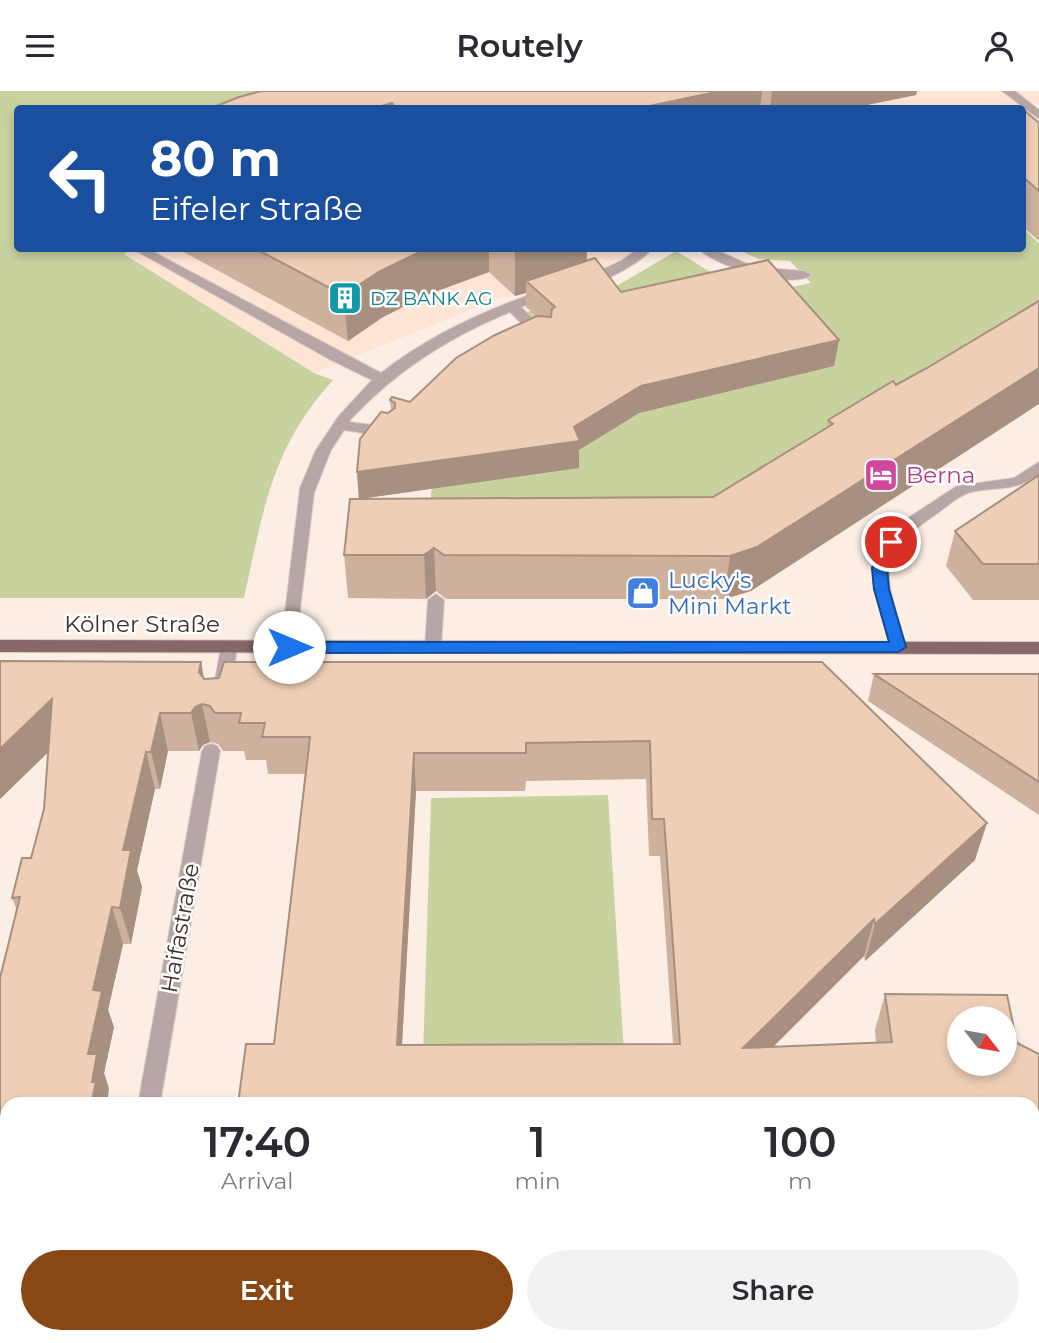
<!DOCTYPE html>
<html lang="en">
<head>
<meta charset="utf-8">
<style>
  :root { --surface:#fff; --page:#f2f2f3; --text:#2b2b33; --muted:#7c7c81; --accent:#894813 }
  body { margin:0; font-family:Montserrat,sans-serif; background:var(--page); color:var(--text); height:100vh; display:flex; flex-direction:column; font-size:26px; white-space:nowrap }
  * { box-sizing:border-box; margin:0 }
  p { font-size:23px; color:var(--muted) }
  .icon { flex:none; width:38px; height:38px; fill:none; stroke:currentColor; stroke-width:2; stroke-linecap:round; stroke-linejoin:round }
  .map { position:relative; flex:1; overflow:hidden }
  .details { position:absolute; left:0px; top:1006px; width:1040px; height:247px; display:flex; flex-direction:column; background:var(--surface); border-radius:21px 21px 0 0; box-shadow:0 4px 10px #0003 }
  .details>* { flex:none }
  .guide { position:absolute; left:14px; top:14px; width:1012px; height:147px; border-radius:7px; box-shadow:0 4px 10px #0003; background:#1a4fa0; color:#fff; overflow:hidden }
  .needle { width:46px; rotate:121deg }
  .controls { position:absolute; left:947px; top:915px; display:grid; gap:14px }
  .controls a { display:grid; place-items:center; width:70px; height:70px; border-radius:50%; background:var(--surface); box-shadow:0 4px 10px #0003; font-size:35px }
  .pin { position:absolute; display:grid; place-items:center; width:60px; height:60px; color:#fff; margin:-30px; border:4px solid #fff; border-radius:50%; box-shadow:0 2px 7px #0007 }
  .me { position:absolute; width:77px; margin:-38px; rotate:90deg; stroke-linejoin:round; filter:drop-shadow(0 0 5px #0008) }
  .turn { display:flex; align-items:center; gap:24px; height:147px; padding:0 21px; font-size:32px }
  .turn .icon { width:91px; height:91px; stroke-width:2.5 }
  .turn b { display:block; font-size:49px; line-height:60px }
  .eta { display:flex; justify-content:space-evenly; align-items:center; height:119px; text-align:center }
  .eta b { font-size:42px; font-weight:600; line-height:49px }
  .primary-button { display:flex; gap:14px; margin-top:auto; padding:14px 21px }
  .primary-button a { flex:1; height:80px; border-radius:42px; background:var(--accent); color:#fff; font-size:28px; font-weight:600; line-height:80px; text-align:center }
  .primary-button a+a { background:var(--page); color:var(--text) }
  header { display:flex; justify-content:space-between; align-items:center; height:91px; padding:0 21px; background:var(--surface); font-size:32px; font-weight:600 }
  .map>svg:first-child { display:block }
  .built { fill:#fde4d3 }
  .green { fill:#c8d29e }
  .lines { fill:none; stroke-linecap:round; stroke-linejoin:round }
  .minor-casing { stroke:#daccc3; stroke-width:2 }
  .major-casing { stroke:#daccc3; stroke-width:2 }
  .minor { fill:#b8a5a6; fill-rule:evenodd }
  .major { fill:#876768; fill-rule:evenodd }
  .wall { fill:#cdb19d; fill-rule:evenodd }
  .shaded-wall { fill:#a7907f }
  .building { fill:#eeceb6; stroke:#a7907f; stroke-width:2; fill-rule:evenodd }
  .route { fill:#1a73e8; stroke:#114b97; stroke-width:2 }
  .labels { text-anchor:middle; stroke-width:5; stroke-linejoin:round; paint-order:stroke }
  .far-culture-label { font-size:19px; fill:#0d838f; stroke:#fefefe; text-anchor:start }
  .hotel-label { font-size:23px; fill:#b23c85; stroke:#fefefe; text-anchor:start }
  .shop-label { font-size:23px; fill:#366cbe; stroke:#fefefe; text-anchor:start }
  .street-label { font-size:23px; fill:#3f3229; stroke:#fefefe }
</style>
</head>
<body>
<header><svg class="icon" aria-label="menu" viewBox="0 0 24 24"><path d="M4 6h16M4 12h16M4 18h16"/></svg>Routely<svg class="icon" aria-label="person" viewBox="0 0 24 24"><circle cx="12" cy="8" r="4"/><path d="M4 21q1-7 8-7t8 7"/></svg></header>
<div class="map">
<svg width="1039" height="1252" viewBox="0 0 1039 1252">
  <rect width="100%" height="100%" fill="#fceee5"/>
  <path class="built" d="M 441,0 L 1039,0 L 1039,12 L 1014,18 L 348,18 Z
    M 132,158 L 635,158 L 619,173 L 495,209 L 314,282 L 123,162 Z"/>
  <path class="green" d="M 0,0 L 551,0 L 478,18 L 18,18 L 18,158 L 134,158 L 124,163 L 314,282 L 333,289 C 271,357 263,421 244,507 L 0,507 Z
    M 1022,137 L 1039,152 L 1039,243 L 836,331 L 812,345 L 789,397 L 428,444 L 433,381 L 553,245 L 526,221 L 610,199 L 676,160 L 719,186 L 792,196 L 811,192 L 790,170 L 760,168 L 735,158 L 1022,158 Z
    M 608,704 L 624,963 L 423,966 L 431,707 Z
    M 1033,1233 L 1039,1233 L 1039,1252 L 0,1252 L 0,1235 L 7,1235 L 7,1246 L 1032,1246 Z"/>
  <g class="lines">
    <g class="minor-casing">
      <path id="minor" d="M 1002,0 L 1015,0 L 1039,19 L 1039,28 Z
        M 133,158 L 148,158 L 381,282 C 423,249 472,225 521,207 C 531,204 542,197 553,199 L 555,202 L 521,216 L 548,243 L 548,249 L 538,249 L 510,221 C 448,247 397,279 351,328 L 349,331 L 388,336 L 395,341 L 388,346 L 344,339 L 331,359 L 314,402 L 295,560 L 283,560 L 281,556 L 300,397 L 316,359 L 338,326 L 372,289 L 329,268 Z
        M 638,158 L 652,158 C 640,172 599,196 580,193 L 578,190 L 621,170 Z
        M 699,158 L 714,158 L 745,172 L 765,177 L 804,180 L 811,184 C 791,199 715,175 699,158 Z
        M 1039,371 L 1039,383 C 1011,403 997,394 968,402 C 956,406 943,419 932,426 C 869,469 889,492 906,556 L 904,560 L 892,560 L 874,498 L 872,477 L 885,447 L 905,429 L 957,395 L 1014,387 Z
        M 436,503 L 444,509 L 441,556 L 433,562 L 425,556 L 428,509 Z
        M 229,550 L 237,556 L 232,595 L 223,601 L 214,595 L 221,556 Z
        M 211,653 L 217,655 L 220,660 L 160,1013 L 138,1013 L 202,660 L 205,655 Z
        M 0,1190 L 7,1190 L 7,1212 L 0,1212 Z
        M 1032,1200 L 1039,1201 L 1039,1223 L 1032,1222 Z"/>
    </g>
    <g class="major-casing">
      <path id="major" d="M 0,549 L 1039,551 L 1039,563 L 0,561 Z"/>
    </g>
    <use href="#minor" class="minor"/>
    <use href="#major" class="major"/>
  </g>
  <path class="wall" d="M 261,0 L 917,0 L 916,4 L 847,18 L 209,18 Z
    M 1022,20 L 1039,32 L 1039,150 L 1022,135 Z
    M 178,158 L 587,158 L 587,170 L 621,201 L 839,249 L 834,275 L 639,322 L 579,359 L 579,377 L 359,408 L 357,381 L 388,322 L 391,319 L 390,309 L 410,311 L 536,225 L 526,216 L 526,202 L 515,205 L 489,181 L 429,203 L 383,226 L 348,250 Z
    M 893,290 L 751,500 L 724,508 L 446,508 L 436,500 L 426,508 L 348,507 L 344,464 L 713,406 L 827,337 L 828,329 Z
    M 1039,384 L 1039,509 L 973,509 L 946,475 L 955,440 Z
    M 0,570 L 201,571 L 204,588 L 822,571 L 975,769 L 865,870 L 864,865 L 773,956 L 876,952 L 875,939 L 885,903 L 1017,952 L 1039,963 L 1039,1105 L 1032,1105 L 1032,1013 L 274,953 L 305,683 L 268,683 L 266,669 L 246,669 L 244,660 L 223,660 L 218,653 L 210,651 L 203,654 L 199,660 L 168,660 L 160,698 L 155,698 L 137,779 L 142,796 L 131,853 L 123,853 L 108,919 L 114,936 L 104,982 L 109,998 L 7,1013 L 7,1107 L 0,1107 L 0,887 L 17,820 L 12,807 L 31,767 L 44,718 L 48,661 L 0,708 ZM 646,688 L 649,765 L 660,765 L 673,953 L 402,954 L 416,700 L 525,700 L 526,690 Z
    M 874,583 L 1039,583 L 1039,724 L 868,610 Z"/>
  <path class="shaded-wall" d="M 721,0 L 762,0 L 760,18 L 635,18 Z
    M 772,0 L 917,0 L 916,4 L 847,18 L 770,18 Z
    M 392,12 L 392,18 L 371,18 Z
    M 426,158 L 489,158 L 489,181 L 429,203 L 383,226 L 348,250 L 343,204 L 380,180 Z
    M 521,158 L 587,158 L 586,182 L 526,190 L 526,202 L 515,205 L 515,159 Z
    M 839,249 L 834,275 L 639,322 L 579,359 L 579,377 L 359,408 L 357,381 L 574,336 L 641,295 Z
    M 1039,277 L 1039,313 L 751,500 L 724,508 L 730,465 Z
    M 434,457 L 436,500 L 426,508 L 424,464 Z
    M 201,571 L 208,609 L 199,581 Z
    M 52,608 L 64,646 L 0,708 L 0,658 Z
    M 202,613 L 210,651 L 203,654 L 199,660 L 191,622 L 195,616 Z
    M 160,622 L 168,660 L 160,698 L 151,661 Z
    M 146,661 L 155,698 L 137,779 L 142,796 L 131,853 L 120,817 L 123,759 Z
    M 414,662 L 416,700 L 400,989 L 397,954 Z
    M 987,732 L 975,769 L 865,870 L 875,833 Z
    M 112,816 L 123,853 L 108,919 L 114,936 L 104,982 L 109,998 L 107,1013 L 91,1013 L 88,963 L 93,899 Z
    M 874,828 L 864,865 L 737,992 L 743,957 Z"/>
  <path class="building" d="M 261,0 L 721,0 L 635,18 L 396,18 L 392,12 L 371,18 L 209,18 L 239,6 Z
    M 1022,20 L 1025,20 L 1039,32 L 1039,100 L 1022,85 Z
    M 256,158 L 426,158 L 380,180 L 343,204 Z
    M 595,167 L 621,201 L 768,169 L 839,249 L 641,295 L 574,336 L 580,350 L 357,381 L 360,348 L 381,321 L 388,322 L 395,317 L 395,312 L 390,309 L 392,306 L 410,311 L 456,267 L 495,244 L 537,225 L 551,226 L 552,218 L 555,216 L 526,190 Z
    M 1039,210 L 1039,277 L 757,456 L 730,465 L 444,464 L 434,457 L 424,464 L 344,464 L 350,408 L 713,406 L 833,333 L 828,329 L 893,290 L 896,294 L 927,277 Z
    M 1039,384 L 1039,473 L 983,473 L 955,440 Z
    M 0,570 L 201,571 L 199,581 L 204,588 L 219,587 L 224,571 L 822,571 L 987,732 L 875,833 L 874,828 L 743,957 L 892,951 L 885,903 L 1007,904 L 1017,952 L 1039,963 L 1039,1071 L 1032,1071 L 1032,1013 L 238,1013 L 246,953 L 274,953 L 310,646 L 262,646 L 265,632 L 239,632 L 241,622 L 215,622 L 210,615 L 202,613 L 195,616 L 191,622 L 160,622 L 151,661 L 146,661 L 123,759 L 131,759 L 120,817 L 112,816 L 93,899 L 102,900 L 88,963 L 97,963 L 92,991 L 96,991 L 91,1013 L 7,1013 L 7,1074 L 0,1074 L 0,887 L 20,806 L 12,807 L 22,767 L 31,767 L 44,718 L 52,608 L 0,658 ZM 650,650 L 652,728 L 664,728 L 680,953 L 397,954 L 414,662 L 526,662 L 526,652 ZM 959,928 L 1004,928 L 1004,973 L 959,973 Z
    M 874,583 L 1039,583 L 1039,691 Z"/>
  <path class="route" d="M 891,446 L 898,451 L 887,477 L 889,498 L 906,556 L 898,561 L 289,562 L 281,556 L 289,551 L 889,551 L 874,498 L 872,477 L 884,451 Z"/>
  <defs>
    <g id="building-square" transform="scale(1.75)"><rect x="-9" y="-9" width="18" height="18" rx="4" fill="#0f9aa8" stroke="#fefefe"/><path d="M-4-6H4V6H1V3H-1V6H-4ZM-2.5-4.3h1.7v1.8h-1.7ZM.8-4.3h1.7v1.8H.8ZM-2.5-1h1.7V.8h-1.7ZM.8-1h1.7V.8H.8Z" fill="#fff"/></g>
    <g id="hotel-square" transform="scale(1.75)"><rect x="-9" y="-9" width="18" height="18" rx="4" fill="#d1479c" stroke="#fefefe"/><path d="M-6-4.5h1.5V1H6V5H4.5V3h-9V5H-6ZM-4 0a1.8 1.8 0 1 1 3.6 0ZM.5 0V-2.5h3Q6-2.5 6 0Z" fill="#fff"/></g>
    <g id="shop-square" transform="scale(1.75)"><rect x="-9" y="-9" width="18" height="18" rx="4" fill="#3f7fe0" stroke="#fefefe"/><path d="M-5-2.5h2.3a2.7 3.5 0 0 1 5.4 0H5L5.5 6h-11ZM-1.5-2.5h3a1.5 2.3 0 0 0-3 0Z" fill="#fff"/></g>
  </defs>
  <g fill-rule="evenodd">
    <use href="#building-square" x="345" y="207"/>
    <use href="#hotel-square" x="881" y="384"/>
    <use href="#shop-square" x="643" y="502"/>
  </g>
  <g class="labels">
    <g class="far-culture-label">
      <text x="370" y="214">DZ BANK AG</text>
    </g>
    <g class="hotel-label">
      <text x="906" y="392">Berna</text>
    </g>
    <g class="shop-label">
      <text x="668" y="497">Lucky's<tspan x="668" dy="26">Mini Markt</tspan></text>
    </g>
    <g class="street-label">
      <text x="142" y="541">Kölner Straße</text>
      <text transform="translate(180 837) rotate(-80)" y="8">Haifastraße</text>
    </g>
  </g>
</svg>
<div class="controls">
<a><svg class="needle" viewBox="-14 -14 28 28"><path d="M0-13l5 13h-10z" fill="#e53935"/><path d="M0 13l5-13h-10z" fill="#7c7c81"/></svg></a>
</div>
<div class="pin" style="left:891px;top:451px;background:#d93025"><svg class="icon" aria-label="arrive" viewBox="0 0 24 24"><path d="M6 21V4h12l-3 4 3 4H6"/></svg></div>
<svg class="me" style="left:289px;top:556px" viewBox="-20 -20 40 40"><circle r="19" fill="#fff"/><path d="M0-13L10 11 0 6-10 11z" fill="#1a73e8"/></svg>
<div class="guide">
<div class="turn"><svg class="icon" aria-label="left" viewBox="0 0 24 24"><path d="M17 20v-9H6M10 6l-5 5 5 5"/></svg><div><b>80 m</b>Eifeler Straße</div></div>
</div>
<section class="details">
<div class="eta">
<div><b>17:40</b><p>Arrival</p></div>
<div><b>1</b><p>min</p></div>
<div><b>100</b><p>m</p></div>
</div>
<div class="primary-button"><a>Exit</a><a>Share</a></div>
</section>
</div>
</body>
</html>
